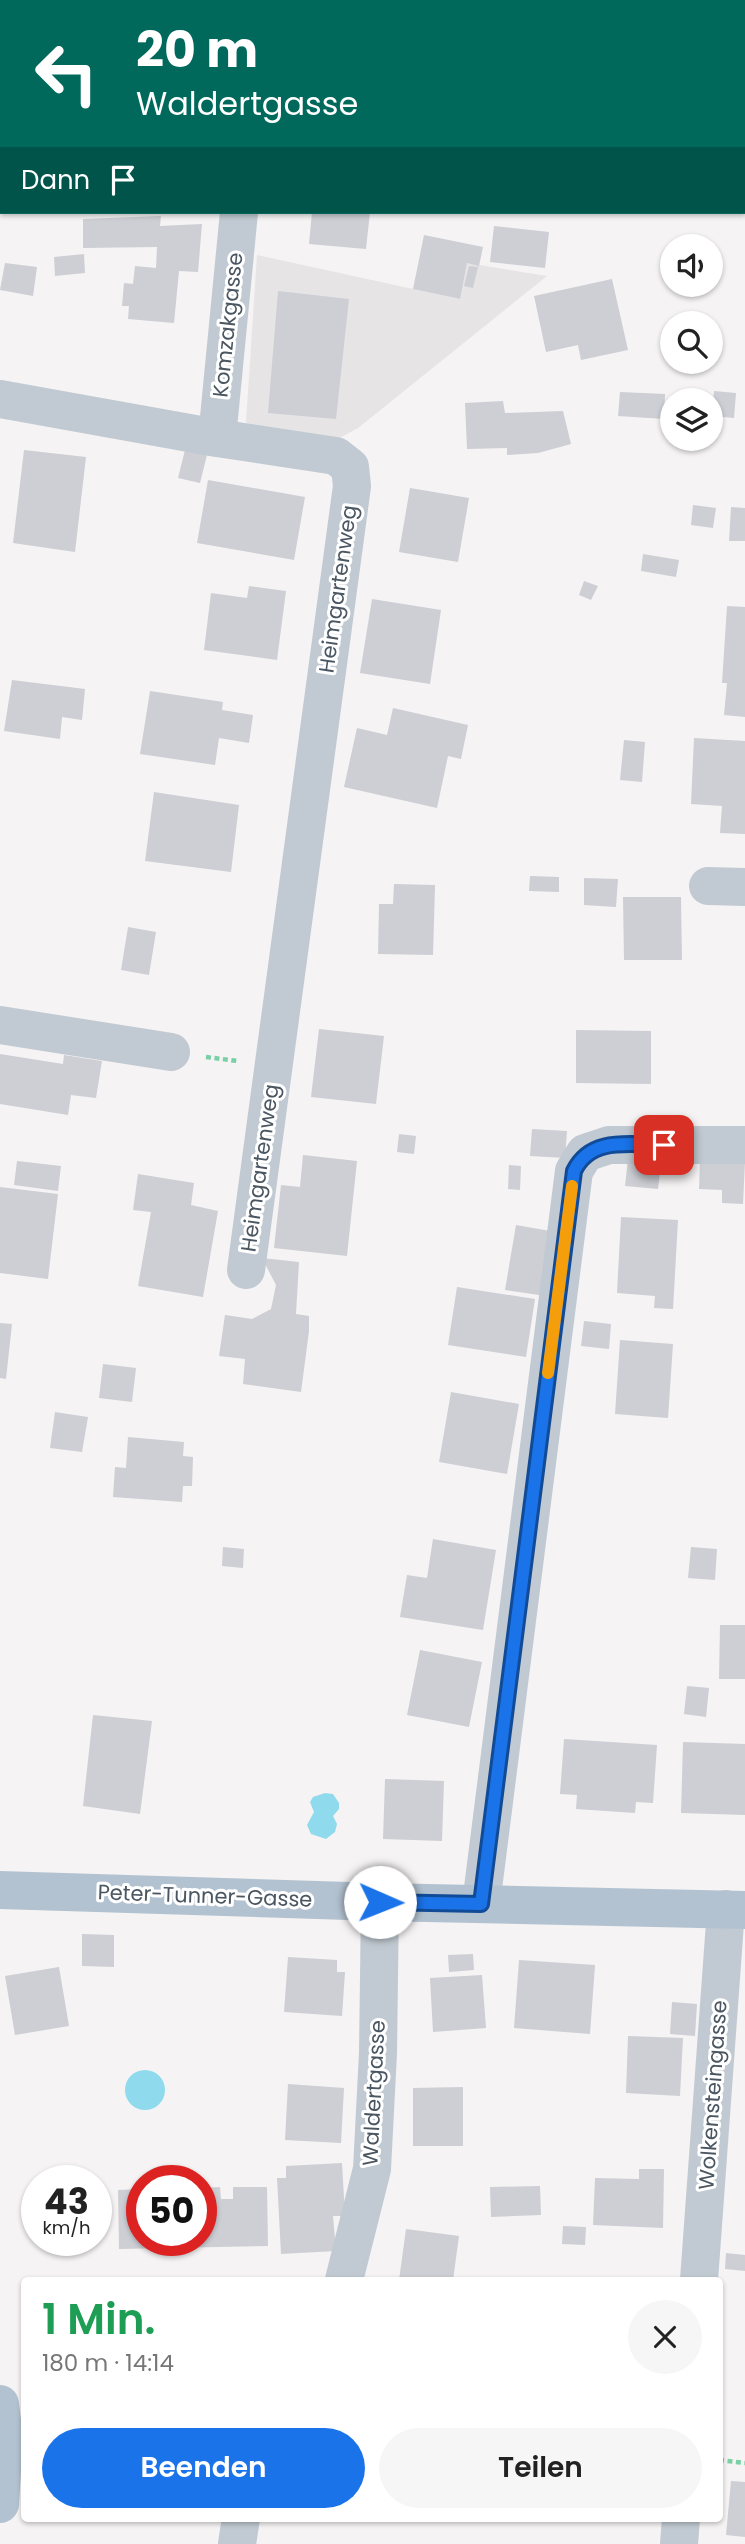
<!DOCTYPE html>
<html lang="de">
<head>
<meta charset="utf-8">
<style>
  :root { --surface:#fff; --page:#f6f6f6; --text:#222; --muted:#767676; --accent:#1a73e8 }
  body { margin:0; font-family:Poppins,sans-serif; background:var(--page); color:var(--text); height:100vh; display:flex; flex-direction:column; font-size:26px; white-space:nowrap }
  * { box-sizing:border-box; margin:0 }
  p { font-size:23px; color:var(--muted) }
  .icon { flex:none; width:38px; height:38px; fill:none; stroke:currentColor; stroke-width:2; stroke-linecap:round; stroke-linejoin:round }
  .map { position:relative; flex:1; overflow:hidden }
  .details { position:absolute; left:21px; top:2277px; width:702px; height:245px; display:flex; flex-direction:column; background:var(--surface); border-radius:7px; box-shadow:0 2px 5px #0004 }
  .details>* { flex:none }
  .guide { position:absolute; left:0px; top:0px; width:746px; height:214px; box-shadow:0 2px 5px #0004; background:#00695c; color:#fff; overflow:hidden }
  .controls { position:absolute; left:660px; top:234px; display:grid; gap:14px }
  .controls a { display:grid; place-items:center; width:63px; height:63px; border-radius:50%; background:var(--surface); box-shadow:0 2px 5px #0004; font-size:35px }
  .speed { position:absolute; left:21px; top:2165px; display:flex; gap:14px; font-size:35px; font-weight:700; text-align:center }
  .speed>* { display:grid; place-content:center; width:91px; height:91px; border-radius:50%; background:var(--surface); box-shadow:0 2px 5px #0004; line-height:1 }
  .speed small { font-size:18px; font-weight:400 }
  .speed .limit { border:10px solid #d22; background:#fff; color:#111 }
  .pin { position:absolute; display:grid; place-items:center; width:60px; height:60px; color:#fff; margin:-30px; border-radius:14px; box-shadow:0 4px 10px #0006 }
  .me { position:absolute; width:77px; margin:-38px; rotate:91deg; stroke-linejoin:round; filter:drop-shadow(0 0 5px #0008) }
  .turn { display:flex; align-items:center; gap:24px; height:147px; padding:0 21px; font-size:32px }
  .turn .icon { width:91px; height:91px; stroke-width:2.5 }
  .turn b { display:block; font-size:49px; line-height:60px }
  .then { display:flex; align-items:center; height:66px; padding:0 21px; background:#0003; gap:14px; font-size:26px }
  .round { display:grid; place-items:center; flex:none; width:74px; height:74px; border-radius:37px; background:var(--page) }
  .overview { display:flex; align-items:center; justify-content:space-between; height:119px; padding:0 21px }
  h1 { font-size:42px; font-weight:600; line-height:52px; color:#1e9e55 }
  .button { display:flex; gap:14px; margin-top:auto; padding:14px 21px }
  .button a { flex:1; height:80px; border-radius:42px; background:var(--accent); color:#fff; font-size:28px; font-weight:600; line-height:80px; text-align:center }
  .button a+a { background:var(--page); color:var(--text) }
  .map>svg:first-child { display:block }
  .education { fill:#e6e4e5 }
  .water { fill:#90daee }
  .building { fill:#cdcfd5 }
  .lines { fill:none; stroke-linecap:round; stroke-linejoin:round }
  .path { stroke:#7ad0a6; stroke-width:4.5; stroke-dasharray:5 3.5; stroke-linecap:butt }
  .minor { stroke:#c1cad2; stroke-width:38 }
  .major { stroke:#b3c2d1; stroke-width:38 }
  .route-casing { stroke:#114b97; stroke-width:18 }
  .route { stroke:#1a73e8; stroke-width:12 }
  .slow { stroke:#f59e0b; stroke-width:12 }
  .labels { text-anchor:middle; stroke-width:6; stroke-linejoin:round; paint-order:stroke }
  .street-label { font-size:21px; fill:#4a5661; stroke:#fff }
</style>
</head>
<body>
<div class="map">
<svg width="745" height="2544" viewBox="0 0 745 2544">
  <rect width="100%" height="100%" fill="#f5f3f3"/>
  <path class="education" d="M 257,255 L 459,299 L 467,263 L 547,276 L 358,428 L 336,440 L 255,429 L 246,422 Z"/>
  <path class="water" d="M 325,1793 L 333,1794 L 339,1803 L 339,1809 L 333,1816 L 337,1824 L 335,1832 L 326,1839 L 311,1834 L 307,1825 L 314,1812 L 310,1802 L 313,1797 Z
    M125 2090a20 20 0 1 1 40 0a20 20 0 1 1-40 0Z"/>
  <path class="building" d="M 312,212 L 370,212 L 366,249 L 309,244 Z
    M 161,216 L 160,226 L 202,224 L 198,272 L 179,271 L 174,323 L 128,319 L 129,306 L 122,306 L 124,283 L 133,284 L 135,266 L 156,268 L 157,247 L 83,248 L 83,219 Z
    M 494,226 L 549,232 L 545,268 L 490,262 Z
    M 424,235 L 483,247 L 479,266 L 467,263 L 460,299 L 413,289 Z
    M 672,243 L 693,244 L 693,247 L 672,247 Z
    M 84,254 L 85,273 L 55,276 L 54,257 Z
    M 5,263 L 37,267 L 33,296 L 0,290 Z
    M 469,266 L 478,267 L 473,288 L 464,286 Z
    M 612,279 L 628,350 L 581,360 L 578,345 L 546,352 L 534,296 Z
    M 278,291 L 349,299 L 336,419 L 268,413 Z
    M 714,391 L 736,393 L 734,418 L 712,416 Z
    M 620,392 L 665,394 L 664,419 L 618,416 Z
    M 503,401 L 505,413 L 563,411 L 571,444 L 538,453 L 507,455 L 507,448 L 467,449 L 465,403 Z
    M 24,450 L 86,457 L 75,552 L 13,543 Z
    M 185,450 L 207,455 L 200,483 L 178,478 Z
    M 208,480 L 305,497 L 294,560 L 197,543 Z
    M 410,488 L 469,498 L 458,562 L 399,552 Z
    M 693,505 L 716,508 L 713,528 L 691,525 Z
    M 731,507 L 745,508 L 745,541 L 729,541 Z
    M 643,554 L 679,560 L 676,577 L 641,571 Z
    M 584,581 L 598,586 L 591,600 L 579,595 Z
    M 249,586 L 286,591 L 277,660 L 204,650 L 211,593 L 247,598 Z
    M 372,599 L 441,610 L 430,684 L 360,673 Z
    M 727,606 L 745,607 L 745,717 L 724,715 L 727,683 L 722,683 Z
    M 12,680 L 85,689 L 82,720 L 62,717 L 60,739 L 4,731 Z
    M 150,691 L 223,702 L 222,710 L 253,715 L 249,743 L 219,738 L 215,765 L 140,754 Z
    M 393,708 L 468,725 L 461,759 L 448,756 L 437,808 L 344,787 L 357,728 L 387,735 Z
    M 694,738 L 745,741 L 745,834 L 720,833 L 722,806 L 691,804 Z
    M 624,740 L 645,742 L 642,782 L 620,780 Z
    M 154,792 L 239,805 L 231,872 L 145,861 Z
    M 530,876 L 559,877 L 559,892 L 529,891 Z
    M 584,878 L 618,879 L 616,907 L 584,905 Z
    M 394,884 L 435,885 L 433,955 L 378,954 L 379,904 L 393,904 Z
    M 623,897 L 681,897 L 682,960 L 624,960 Z
    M 128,927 L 156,932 L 149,975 L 121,970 Z
    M 319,1029 L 384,1036 L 376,1104 L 311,1097 Z
    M 576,1030 L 651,1031 L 651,1084 L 576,1083 Z
    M 0,1054 L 63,1064 L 64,1055 L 102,1061 L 96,1098 L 71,1095 L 68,1115 L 0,1104 Z
    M 532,1129 L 567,1131 L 565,1158 L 530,1156 Z
    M 399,1134 L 416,1136 L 414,1154 L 397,1152 Z
    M 303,1155 L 357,1161 L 347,1256 L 274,1248 L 281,1185 L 300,1187 Z
    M 628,1159 L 661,1163 L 658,1189 L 625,1186 Z
    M 700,1160 L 745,1162 L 743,1204 L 722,1203 L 722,1190 L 699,1189 Z
    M 17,1161 L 61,1166 L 58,1191 L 14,1185 Z
    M 509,1165 L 521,1166 L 520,1190 L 508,1189 Z
    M 138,1174 L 194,1183 L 191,1205 L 218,1211 L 203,1297 L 138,1286 L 151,1212 L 133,1210 Z
    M 0,1187 L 58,1194 L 48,1279 L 0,1273 Z
    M 621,1217 L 678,1220 L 673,1309 L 654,1308 L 655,1296 L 617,1293 Z
    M 516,1225 L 556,1232 L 546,1296 L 505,1290 Z
    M 262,1258 L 299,1262 L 296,1314 L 309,1316 L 309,1331 L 301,1392 L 243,1384 L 245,1359 L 219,1356 L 225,1315 L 252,1319 L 271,1309 L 276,1285 Z
    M 457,1287 L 535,1299 L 526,1357 L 448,1345 Z
    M 584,1321 L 611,1324 L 609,1349 L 581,1346 Z
    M 0,1323 L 12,1324 L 6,1379 L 0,1378 Z
    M 620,1340 L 673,1344 L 668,1418 L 615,1414 Z
    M 103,1364 L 136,1368 L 132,1402 L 99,1398 Z
    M 451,1392 L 519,1404 L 507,1474 L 439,1462 Z
    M 55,1412 L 88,1417 L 82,1452 L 50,1448 Z
    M 128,1437 L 184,1442 L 183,1456 L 193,1457 L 192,1486 L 183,1486 L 182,1502 L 113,1497 L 115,1467 L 126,1468 Z
    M 433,1539 L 496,1550 L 483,1630 L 400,1617 L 407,1575 L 427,1578 Z
    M 223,1547 L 244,1549 L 243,1568 L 222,1566 Z
    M 691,1547 L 717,1549 L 715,1580 L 688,1578 Z
    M 720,1625 L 745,1625 L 745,1679 L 719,1679 Z
    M 420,1650 L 482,1662 L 469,1727 L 407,1715 Z
    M 687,1686 L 709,1688 L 706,1717 L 684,1714 Z
    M 93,1715 L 152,1721 L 140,1814 L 83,1806 Z
    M 564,1739 L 657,1745 L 653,1803 L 636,1802 L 635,1813 L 576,1809 L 577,1795 L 560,1794 Z
    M 683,1742 L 745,1744 L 745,1815 L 681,1813 Z
    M 385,1779 L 444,1781 L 442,1841 L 383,1839 Z
    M 82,1934 L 114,1935 L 114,1967 L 82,1966 Z
    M 473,1954 L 474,1970 L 449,1972 L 448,1955 Z
    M 288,1957 L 337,1960 L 337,1972 L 345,1972 L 342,2016 L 284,2012 Z
    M 519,1960 L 595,1965 L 590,2034 L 514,2028 Z
    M 59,1967 L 69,2026 L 15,2035 L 5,1976 Z
    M 482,1975 L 486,2028 L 433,2032 L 430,1978 Z
    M 672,2002 L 697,2004 L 695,2036 L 670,2034 Z
    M 628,2036 L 683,2038 L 680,2096 L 626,2093 Z
    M 288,2084 L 344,2088 L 341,2143 L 285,2140 Z
    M 463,2087 L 463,2146 L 413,2146 L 413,2088 Z
    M 342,2163 L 345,2216 L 333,2216 L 336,2251 L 281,2254 L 277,2178 L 286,2178 L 286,2166 Z
    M 639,2169 L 664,2169 L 663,2228 L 593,2225 L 595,2178 L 639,2179 Z
    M 540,2186 L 541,2215 L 491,2217 L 490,2187 Z
    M 220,2187 L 221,2199 L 233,2199 L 233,2187 L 267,2187 L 268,2246 L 119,2249 L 118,2190 L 142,2189 L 142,2240 L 201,2240 L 201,2188 Z
    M 563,2226 L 586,2227 L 585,2245 L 562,2244 Z
    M 406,2229 L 459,2236 L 453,2280 L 399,2280 Z
    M 726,2253 L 745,2255 L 745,2271 L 725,2269 Z
    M 731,2481 L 745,2482 L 745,2537 L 726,2535 Z"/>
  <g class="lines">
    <path class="path" d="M 155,0 L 196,2
      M 206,1057 L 238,1061
      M 719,2460 L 745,2463"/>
    <path class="minor" d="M 0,14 L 2,14
      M 744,31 L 745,30
      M 0,399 L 217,438 L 336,456 L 350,467 L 352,486 L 246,1270
      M 217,438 L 239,212
      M 708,886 L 745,887
      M 0,1025 L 171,1052
      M 481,1904 L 574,1171 L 585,1153 L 609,1145 L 745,1145
      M 344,2280 L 372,2169 L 378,2053 L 380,1902
      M 699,2280 L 726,1909
      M 237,2544 L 241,2518
      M 679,2544 L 681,2518"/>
    <path class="major" d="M 0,1890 L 380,1902 L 745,1910
      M 0,2404 L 4,2437 L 0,2504"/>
  </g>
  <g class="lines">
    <g class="route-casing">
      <path id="route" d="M 380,1902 L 481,1904 L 574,1171 C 591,1136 630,1145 664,1145"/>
    </g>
    <use href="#route" class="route"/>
    <path class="slow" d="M 548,1373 L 572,1186"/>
  </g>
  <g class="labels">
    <g class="street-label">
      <text transform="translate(228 325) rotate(-84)" y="7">Komzakgasse</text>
      <text transform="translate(338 589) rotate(-82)" y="7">Heimgartenweg</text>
      <text transform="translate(260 1168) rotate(-82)" y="7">Heimgartenweg</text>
      <text transform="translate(205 1896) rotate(2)" y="7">Peter-Tunner-Gasse</text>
      <text transform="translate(374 2093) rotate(-87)" y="7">Waldertgasse</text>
      <text transform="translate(713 2095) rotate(-86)" y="7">Wolkensteingasse</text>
    </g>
  </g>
</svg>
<div class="controls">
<a><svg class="icon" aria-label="sound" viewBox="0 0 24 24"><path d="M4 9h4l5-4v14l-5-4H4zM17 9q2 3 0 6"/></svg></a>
<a><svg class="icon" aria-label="search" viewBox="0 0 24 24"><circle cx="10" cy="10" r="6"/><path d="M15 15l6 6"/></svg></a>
<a><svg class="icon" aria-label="layers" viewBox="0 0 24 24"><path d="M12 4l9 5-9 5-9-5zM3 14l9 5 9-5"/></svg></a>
</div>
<div class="speed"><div>43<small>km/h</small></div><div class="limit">50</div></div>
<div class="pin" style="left:664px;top:1145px;background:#d93025"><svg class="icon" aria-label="arrive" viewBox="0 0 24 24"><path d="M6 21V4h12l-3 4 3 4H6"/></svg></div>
<svg class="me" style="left:380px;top:1902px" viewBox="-20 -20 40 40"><circle r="19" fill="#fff"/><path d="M0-13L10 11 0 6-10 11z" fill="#1a73e8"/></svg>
<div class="guide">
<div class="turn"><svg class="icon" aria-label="left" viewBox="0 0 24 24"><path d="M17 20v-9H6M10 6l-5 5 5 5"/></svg><div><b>20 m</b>Waldertgasse</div></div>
<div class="then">Dann<svg class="icon" aria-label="arrive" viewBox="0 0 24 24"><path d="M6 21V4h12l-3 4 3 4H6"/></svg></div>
</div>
<section class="details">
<div class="overview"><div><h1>1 Min.</h1><p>180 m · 14:14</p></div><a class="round"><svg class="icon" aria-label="close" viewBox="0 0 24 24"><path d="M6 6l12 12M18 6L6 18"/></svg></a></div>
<div class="button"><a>Beenden</a><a>Teilen</a></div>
</section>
</div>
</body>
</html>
